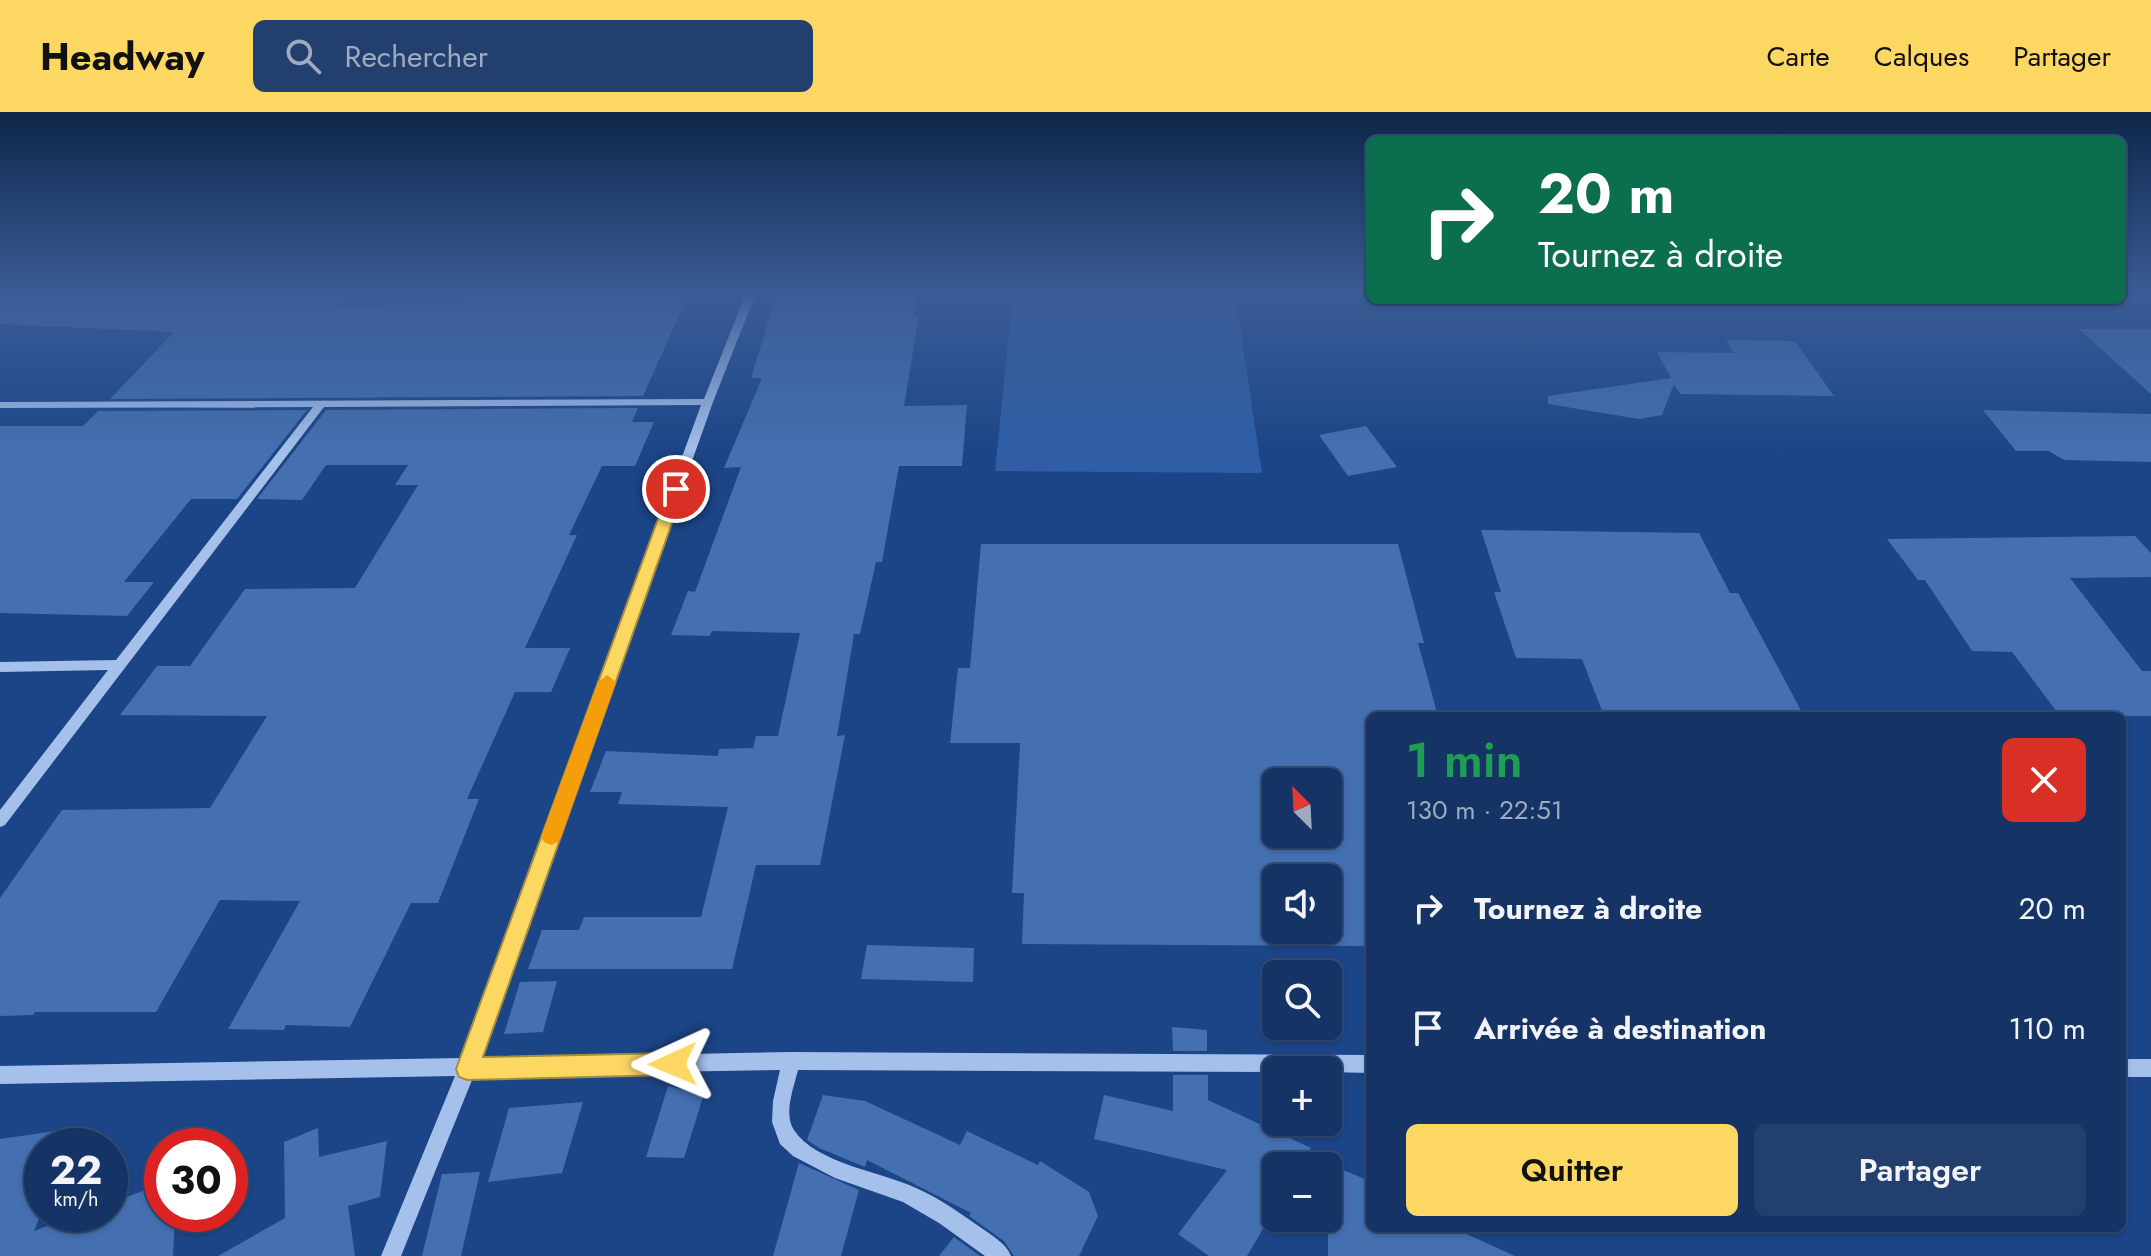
<!DOCTYPE html>
<html lang="fr">
<head>
<meta charset="utf-8">
<style>
  :root { --surface:#153465; --page:#223f6e; --text:#f1f3f6; --muted:#9daabf; --line:#344f79; --accent:#fcd762 }
  body { margin:0; font-family:Jost,sans-serif; background:var(--page); color:var(--text); height:100vh; display:flex; flex-direction:column; font-size:30px; white-space:nowrap }
  * { box-sizing:border-box; margin:0 }
  p { font-size:26px; color:var(--muted) }
  .icon { flex:none; width:44px; height:44px; fill:none; stroke:currentColor; stroke-width:2; stroke-linecap:round; stroke-linejoin:round }
  .map { position:relative; flex:1; overflow:hidden }
  .drawer { position:absolute; left:1366px; top:600px; width:760px; height:520px; display:flex; flex-direction:column; background:var(--surface); border-radius:12px; box-shadow:0 2px 6px #0004,0 0 0 2px var(--line) }
  .drawer>* { flex:none }
  .banner { position:absolute; left:1366px; top:24px; width:760px; height:168px; border-radius:12px; box-shadow:0 2px 6px #0004,0 0 0 2px var(--line); background:#0b6e4f; color:#fff; overflow:hidden }
  .needle { width:52px; rotate:336deg }
  .controls { position:absolute; left:1262px; top:656px; display:grid; gap:16px }
  .controls a { display:grid; place-items:center; width:80px; height:80px; border-radius:12px; background:var(--surface); box-shadow:0 2px 6px #0004,0 0 0 2px var(--line); font-size:40px }
  .speed { position:absolute; left:24px; top:1016px; display:flex; gap:16px; font-size:40px; font-weight:700; text-align:center }
  .speed>* { display:grid; place-content:center; width:104px; height:104px; border-radius:50%; background:var(--surface); box-shadow:0 2px 6px #0004,0 0 0 2px var(--line); line-height:1 }
  .speed small { font-size:20px; font-weight:400 }
  .speed .limit { border:12px solid #d22; background:#fff; color:#111 }
  .pin { position:absolute; display:grid; place-items:center; width:68px; height:68px; color:#fff; margin:-34px; border:4px solid #fff; border-radius:50%; box-shadow:0 2px 8px #0007 }
  .me { position:absolute; width:88px; margin:-44px; rotate:269deg; stroke-linejoin:round; filter:drop-shadow(0 0 6px #0008) }
  .turn { display:flex; align-items:center; gap:28px; height:168px; padding:0 40px; font-size:36px }
  .turn .icon { width:104px; height:104px; stroke-width:2.5 }
  .turn b { display:block; font-size:56px; line-height:68px }
  .round { display:grid; place-items:center; flex:none; width:84px; height:84px; border-radius:12px; background:var(--page) }
  .overview { display:flex; align-items:center; justify-content:space-between; height:136px; padding:0 40px }
  h1 { font-size:48px; font-weight:600; line-height:60px; color:#1e9e55 }
  .primary-button { display:flex; gap:16px; margin-top:auto; padding:16px 40px }
  .primary-button a { flex:1; height:92px; border-radius:12px; background:var(--accent); color:#111; font-size:32px; font-weight:600; line-height:92px; text-align:center }
  .primary-button a+a { background:var(--page); color:var(--text) }
  ul { padding:0; list-style:none }
  li { display:flex; align-items:center; gap:24px; height:120px; padding:0 40px }
  li div { flex:1 }
  li b { display:block; font-size:30px }
  li em { font-style:normal }
  header { display:flex; align-items:center; gap:48px; box-sizing:border-box; height:112px; padding:0 40px; background:var(--accent); color:#111 }
  header strong { font-size:38px }
  nav { display:flex; gap:44px; margin-inline-start:auto; font-size:28px }
  .search { width:560px; height:72px; background:var(--page); display:flex; align-items:center; gap:20px; box-sizing:border-box; padding:0 28px; border-radius:12px; color:var(--muted); font-size:30px }
  .map>svg:first-child { display:block }
  .green { fill:#2f5ea5 }
  .building { fill:#446fb0; fill-rule:evenodd }
  .lines { fill:none; stroke-linecap:round; stroke-linejoin:round }
  .minor { fill:#a5c1eb; fill-rule:evenodd }
  .route { fill:#fcd762; stroke:#a48c40; stroke-width:2 }
  .slow { fill:#f59e0b }
</style>
</head>
<body>
<header>
<strong>Headway</strong>
<div class="search"><svg class="icon" aria-label="search" viewBox="0 0 24 24"><circle cx="10" cy="10" r="6"/><path d="M15 15l6 6"/></svg>Rechercher</div>
<nav><a>Carte</a><a>Calques</a><a>Partager</a></nav>
</header>
<div class="map">
<svg width="2151" height="1144" viewBox="0 0 2151 1144">
  <rect width="100%" height="100%" fill="#1c4587"/>
  <path class="green" d="M 1013,181 L 1235,181 L 1262,361 L 995,359 Z"/>
  <path class="building" d="M 0,181 L 349,181 L 337,195 L 458,191 L 463,183 L 503,181 L 689,181 L 643,284 L 110,287 L 174,220 L 0,212 Z
    M 876,181 L 918,181 L 914,203 L 919,203 L 904,294 L 967,293 L 962,354 L 899,354 L 882,450 L 876,450 L 860,522 L 854,522 L 837,624 L 845,623 L 820,753 L 756,753 L 732,857 L 528,857 L 542,818 L 579,818 L 584,805 L 701,805 L 728,695 L 618,692 L 622,680 L 590,680 L 606,639 L 718,644 L 719,637 L 753,636 L 756,624 L 778,624 L 800,521 L 712,519 L 710,524 L 671,523 L 688,479 L 695,480 L 741,355 L 724,356 L 762,266 L 751,266 L 775,187 L 814,186 L 815,183 L 876,183 Z
    M 2079,217 L 2151,217 L 2151,282 Z
    M 1726,228 L 1795,229 L 1834,284 L 1680,282 L 1674,272 L 1662,303 L 1639,307 L 1548,292 L 1548,284 L 1671,266 L 1657,240 L 1734,241 Z
    M 638,296 L 632,310 L 654,310 L 635,354 L 602,354 L 569,423 L 577,423 L 525,536 L 570,536 L 551,580 L 515,580 L 467,687 L 479,687 L 438,791 L 411,791 L 350,915 L 286,913 L 284,918 L 228,917 L 300,789 L 220,788 L 156,900 L 35,900 L 33,903 L 0,904 L 0,786 L 62,698 L 210,696 L 267,604 L 120,603 L 157,554 L 190,554 L 245,477 L 355,476 L 418,373 L 395,373 L 408,353 L 326,353 L 302,388 L 257,387 L 326,298 Z
    M 307,298 L 237,387 L 191,387 L 124,470 L 154,470 L 127,504 L 0,501 L 0,314 L 83,314 L 98,299 Z
    M 1983,298 L 2151,302 L 2151,350 L 2064,348 L 2049,339 L 2016,339 Z
    M 1366,314 L 1397,355 L 1348,364 L 1319,323 Z
    M 1481,418 L 1699,421 L 1730,481 L 1738,481 L 1804,604 L 1604,604 L 1582,547 L 1516,546 L 1494,480 L 1501,480 Z
    M 2135,424 L 2151,441 L 2151,465 L 2070,466 L 2142,559 L 2151,559 L 2151,604 L 2060,604 L 2012,540 L 1972,539 L 1925,468 L 1918,468 L 1887,427 Z
    M 981,432 L 1398,432 L 1424,531 L 1418,531 L 1438,604 L 1370,604 L 1370,834 L 1022,832 L 1024,781 L 1012,781 L 1020,631 L 950,631 L 958,556 L 970,556 ZM 1276,670 L 1328,670 L 1328,722 L 1276,722 ZM 1276,766 L 1328,766 L 1328,818 L 1276,818 Z
    M 867,833 L 974,836 L 973,870 L 861,867 Z
    M 557,869 L 543,920 L 504,922 L 520,870 Z
    M 1172,915 L 1207,918 L 1207,939 L 1173,939 Z
    M 1173,963 L 1208,963 L 1208,988 L 1311,1036 L 1300,1054 L 1276,1054 L 1276,1095 L 1247,1144 L 1209,1144 L 1178,1122 L 1227,1058 L 1094,1027 L 1104,983 L 1173,999 Z
    M 668,974 L 704,982 L 684,1046 L 646,1045 Z
    M 823,983 L 865,989 L 960,1033 L 967,1019 L 1038,1053 L 1040,1049 L 1089,1080 L 1098,1104 L 1079,1144 L 1014,1144 L 1004,1129 L 969,1104 L 971,1101 L 867,1048 L 865,1055 L 819,1036 L 807,1028 Z
    M 583,990 L 562,1061 L 488,1070 L 509,996 Z
    M 76,1016 L 68,1034 L 42,1034 L 42,1099 L 34,1119 L 79,1102 L 110,1102 L 110,1091 L 162,1072 L 162,1102 L 175,1102 L 173,1144 L 0,1144 L 0,1027 Z
    M 318,1016 L 319,1045 L 387,1029 L 380,1085 L 348,1094 L 355,1144 L 218,1144 L 285,1106 L 284,1030 Z
    M 799,1051 L 859,1078 L 841,1144 L 773,1144 Z
    M 1328,1052 L 1370,1069 L 1370,1116 L 1453,1116 L 1515,1144 L 1328,1144 Z
    M 480,1060 L 461,1144 L 422,1144 L 442,1062 Z
    M 954,1125 L 980,1144 L 939,1144 Z"/>
  <g class="lines">
    <path class="minor" d="M 746,181 L 756,181 L 713,290 L 480,946 L 791,940 L 1370,943 L 1370,961 L 1328,960 L 1328,958 L 1276,958 L 1276,960 L 798,958 C 794,975 783,1002 794,1018 C 815,1051 882,1060 916,1076 C 939,1086 960,1101 980,1115 C 991,1123 1006,1131 1011,1144 L 985,1144 L 939,1111 L 903,1090 L 835,1066 L 793,1044 L 780,1032 L 772,1010 L 773,989 L 780,958 L 474,963 L 401,1144 L 381,1144 L 455,964 L 0,972 L 0,954 L 462,946 L 701,293 L 324,295 L 5,713 L 0,715 L 0,698 L 108,558 L 0,560 L 0,550 L 116,548 L 313,295 L 0,296 L 0,290 L 704,287 Z
      M 2122,947 L 2151,947 L 2151,965 L 2122,965 Z"/>
  </g>
  <linearGradient id="sky" x2="0" y2="1"><stop stop-color="#0f264a"/><stop offset="0.53" stop-color="#3a5c96"/><stop offset="1" stop-color="#3a5c96" stop-opacity="0"/></linearGradient>
  <rect width="2151" height="341" fill="url(#sky)"/>
  <path class="route" d="M 676,372 L 684,377 L 483,945 L 673,941 L 681,944 L 685,952 L 681,960 L 673,963 L 467,968 L 459,965 L 456,957 L 669,377 Z"/>
  <path class="slow" d="M 607,563 L 616,570 L 561,725 L 558,730 L 551,733 L 544,730 L 541,725 L 598,570 Z"/>
</svg>
<div class="controls">
<a><svg class="needle" viewBox="-14 -14 28 28"><path d="M0-13l5 13h-10z" fill="#e53935"/><path d="M0 13l5-13h-10z" fill="#9daabf"/></svg></a>
<a><svg class="icon" aria-label="sound" viewBox="0 0 24 24"><path d="M4 9h4l5-4v14l-5-4H4zM17 9q2 3 0 6"/></svg></a>
<a><svg class="icon" aria-label="search" viewBox="0 0 24 24"><circle cx="10" cy="10" r="6"/><path d="M15 15l6 6"/></svg></a>
<a>+</a>
<a>−</a>
</div>
<div class="speed"><div>22<small>km/h</small></div><div class="limit">30</div></div>
<div class="pin" style="left:676px;top:377px;background:#d93025"><svg class="icon" aria-label="arrive" viewBox="0 0 24 24"><path d="M6 21V4h12l-3 4 3 4H6"/></svg></div>
<svg class="me" style="left:673px;top:952px" viewBox="-20 -20 40 40"><path d="M0-17L14 15 0 8-14 15z" fill="#fcd762" stroke="#fff" stroke-width="4"/></svg>
<div class="banner">
<div class="turn"><svg class="icon" aria-label="right" viewBox="0 0 24 24"><path d="M7 20v-9h11M14 6l5 5-5 5"/></svg><div><b>20 m</b>Tournez à droite</div></div>
</div>
<section class="drawer">
<div class="overview"><div><h1>1 min</h1><p>130 m · 22:51</p></div><a class="round" style="background:#d93025;color:#fff"><svg class="icon" aria-label="close" viewBox="0 0 24 24"><path d="M6 6l12 12M18 6L6 18"/></svg></a></div>
<ul>
<li><svg class="icon" aria-label="right" viewBox="0 0 24 24"><path d="M7 20v-9h11M14 6l5 5-5 5"/></svg><div><b>Tournez à droite</b></div><em>20 m</em></li>
<li><svg class="icon" aria-label="arrive" viewBox="0 0 24 24"><path d="M6 21V4h12l-3 4 3 4H6"/></svg><div><b>Arrivée à destination</b></div><em>110 m</em></li>
</ul>
<div class="primary-button"><a>Quitter</a><a>Partager</a></div>
</section>
</div>
</body>
</html>
